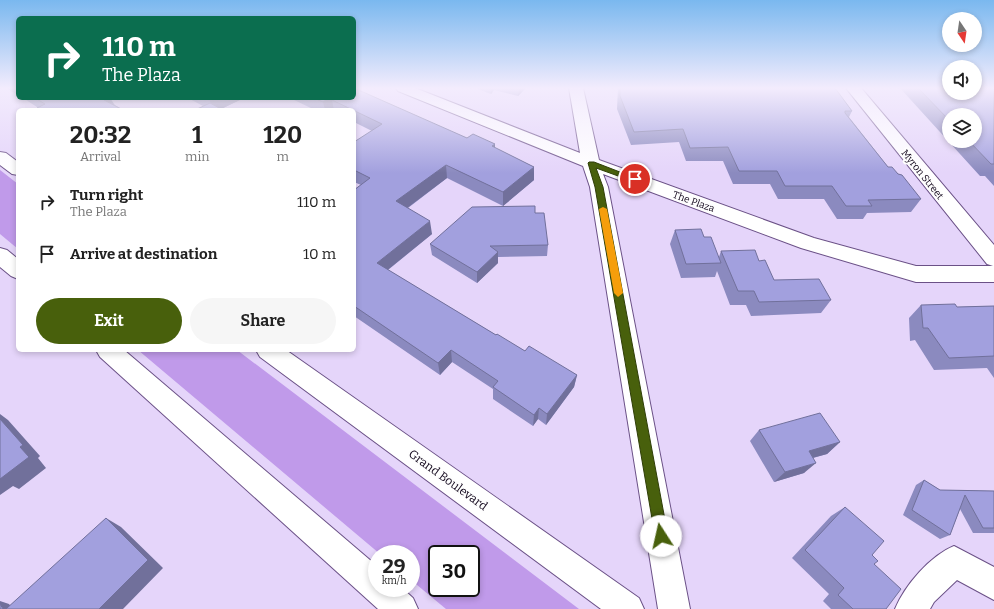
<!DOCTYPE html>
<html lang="en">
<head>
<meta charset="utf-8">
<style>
  :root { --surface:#fff; --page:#f6f6f6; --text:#222; --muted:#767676; --accent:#48600c }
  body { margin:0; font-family:Bitter,serif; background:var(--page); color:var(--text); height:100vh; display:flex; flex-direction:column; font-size:15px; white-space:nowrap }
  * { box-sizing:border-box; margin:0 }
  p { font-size:13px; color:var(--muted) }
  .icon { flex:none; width:22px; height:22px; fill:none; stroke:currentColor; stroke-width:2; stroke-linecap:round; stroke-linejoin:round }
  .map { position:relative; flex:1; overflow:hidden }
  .panel { position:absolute; left:16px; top:108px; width:340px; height:244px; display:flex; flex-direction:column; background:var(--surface); border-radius:6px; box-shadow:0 2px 6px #0003 }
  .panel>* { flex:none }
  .top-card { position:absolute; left:16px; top:16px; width:340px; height:84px; border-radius:6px; box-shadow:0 2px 6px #0003; background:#0b6e4f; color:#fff; overflow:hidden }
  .needle { width:26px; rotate:167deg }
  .controls { position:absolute; left:942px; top:12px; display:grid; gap:8px }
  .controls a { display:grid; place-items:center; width:40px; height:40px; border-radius:50%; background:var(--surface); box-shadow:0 2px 6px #0003; font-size:20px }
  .speed { position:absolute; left:368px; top:545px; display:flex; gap:8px; font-size:20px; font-weight:700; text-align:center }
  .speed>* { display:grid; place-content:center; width:52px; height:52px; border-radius:50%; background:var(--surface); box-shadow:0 2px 6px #0003; line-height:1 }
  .speed small { font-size:10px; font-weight:400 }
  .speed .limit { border:2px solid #111; border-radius:6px; background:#fff; color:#111 }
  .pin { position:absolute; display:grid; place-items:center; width:34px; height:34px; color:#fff; margin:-17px; border:2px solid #fff; border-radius:50%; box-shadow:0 1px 4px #0007 }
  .me { position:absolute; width:44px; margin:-22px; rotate:350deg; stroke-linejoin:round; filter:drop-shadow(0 0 3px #0008) }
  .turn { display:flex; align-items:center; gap:14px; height:84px; padding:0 20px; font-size:18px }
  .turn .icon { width:52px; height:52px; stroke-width:2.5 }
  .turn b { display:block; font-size:28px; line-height:34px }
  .eta { display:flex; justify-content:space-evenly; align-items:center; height:68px; text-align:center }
  .eta b { font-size:24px; font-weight:700; line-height:28px }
  .cta { display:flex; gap:8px; margin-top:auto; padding:8px 20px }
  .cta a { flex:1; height:46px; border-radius:24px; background:var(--accent); color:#fff; font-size:16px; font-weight:700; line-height:46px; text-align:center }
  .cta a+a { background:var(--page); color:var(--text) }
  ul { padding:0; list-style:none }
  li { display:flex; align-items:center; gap:12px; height:52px; padding:0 20px }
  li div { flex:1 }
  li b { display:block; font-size:15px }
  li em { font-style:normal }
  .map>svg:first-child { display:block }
  .green { fill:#c09aea; fill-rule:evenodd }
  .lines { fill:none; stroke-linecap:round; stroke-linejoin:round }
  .minor-casing { stroke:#6b5187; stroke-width:2 }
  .minor { fill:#fff; fill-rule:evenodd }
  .wall { fill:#8b8abf; fill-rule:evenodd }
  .shaded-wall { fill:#71709b }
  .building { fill:#a2a0de; stroke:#71709b }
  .route { fill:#48600c; stroke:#2f3e08 }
  .slow { fill:#f59e0b }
  .labels { text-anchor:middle; stroke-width:4; stroke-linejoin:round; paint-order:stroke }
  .street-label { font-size:10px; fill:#13081d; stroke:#fefefe }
  .near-street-label { font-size:12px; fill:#13081d; stroke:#fefefe }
</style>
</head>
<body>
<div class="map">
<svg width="994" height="609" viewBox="0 0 994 609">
  <rect width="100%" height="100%" fill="#e5d5fa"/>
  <path class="green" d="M 0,170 L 18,184 L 18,249 L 0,234 Z
    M 138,350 L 237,350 L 579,609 L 446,609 L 411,580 L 411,554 L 380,554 ZM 437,554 L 471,554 L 471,588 L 437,588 Z"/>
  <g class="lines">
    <g class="minor-casing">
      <path id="minor" d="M 396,88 L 415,88 L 580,153 L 569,88 L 583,88 L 599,160 L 814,238 L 916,266 L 993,266 L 987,264 L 846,88 L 861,88 L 994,245 L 994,282 L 916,282 L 801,248 L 603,174 L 608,187 L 690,609 L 658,609 L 590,187 L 583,166 L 398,91 Z
        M 0,152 L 6,153 L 18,162 L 18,175 L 12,174 L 0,165 Z
        M 0,248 L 7,250 L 18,259 L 18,279 L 11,276 L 0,267 Z
        M 96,350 L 124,350 L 377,566 L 377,588 L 402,588 L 413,598 L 418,609 L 378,609 L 100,357 Z
        M 256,350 L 286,350 L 639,598 L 644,609 L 601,609 L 260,357 Z
        M 954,546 L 994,567 L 994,600 L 957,580 L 934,602 L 930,609 L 895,609 C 905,585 930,556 954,546 Z"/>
    </g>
    <use href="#minor" class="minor"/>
  </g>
  <path class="wall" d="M 6,88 L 18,88 L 18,95 Z
    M 475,88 L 526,88 L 518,96 L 494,90 L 491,94 Z
    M 618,88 L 835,88 L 852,111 L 849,117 L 888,167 L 898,174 L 921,199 L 911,212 L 867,213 L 863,219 L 837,219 L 824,199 L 778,199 L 770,184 L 733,184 L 723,161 L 686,161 L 679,142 L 631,145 L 617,109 Z
    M 900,88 L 994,88 L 994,186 L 985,176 L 980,176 ZM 949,115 L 975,141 L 949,141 Z
    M 23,98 L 110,98 L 115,105 L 123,110 L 38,110 L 37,108 L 37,107 Z
    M 188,98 L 244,98 L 221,109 L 203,106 Z
    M 290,98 L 354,98 L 495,148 L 534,167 L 534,180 L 503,206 L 447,178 L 408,208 L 432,234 L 388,270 L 496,335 L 525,351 L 577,375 L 574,387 L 546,425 L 538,419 L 533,426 L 493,399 L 493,389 L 452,362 L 440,375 L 354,316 L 354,190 L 361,185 L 354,182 L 354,142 L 372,131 L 354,122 L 354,110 L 315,110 Z
    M 535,213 L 548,245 L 547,256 L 498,257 L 498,263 L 477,283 L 432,255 L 430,244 Z
    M 675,230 L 704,237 L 719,257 L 721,251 L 759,261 L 774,280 L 831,300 L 821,313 L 751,316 L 746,305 L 730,305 L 717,271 L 715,277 L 681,278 L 670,244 Z
    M 921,305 L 957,307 L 994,306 L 994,378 L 987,368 L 934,370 L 915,340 L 910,341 L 909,318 Z
    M 759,430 L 840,442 L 827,454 L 813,458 L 804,473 L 774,482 L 750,441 Z
    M 924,480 L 940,490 L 994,491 L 994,533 L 973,533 L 960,509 L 950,535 L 940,539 L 903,515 L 916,485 Z
    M 845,507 L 872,555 L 886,609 L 831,609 L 823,601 L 829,594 L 792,558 L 831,516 Z"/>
  <path class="shaded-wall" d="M 491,88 L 494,88 L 494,90 L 491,94 Z
    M 519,88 L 526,88 L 518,96 Z
    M 107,98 L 110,98 L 117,110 L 104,100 Z
    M 211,98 L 244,98 L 219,110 L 214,110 L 209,99 Z
    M 329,98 L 335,98 L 332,100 L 334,110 L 325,110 L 323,102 Z
    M 495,144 L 495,157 L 492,146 Z
    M 446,165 L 447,178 L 399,214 L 396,201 Z
    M 534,167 L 534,180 L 503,206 L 503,192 Z
    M 430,221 L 432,234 L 380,276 L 377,263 Z
    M 498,252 L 498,263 L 477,283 L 477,272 Z
    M 451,350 L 452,362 L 440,375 L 438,363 Z
    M 577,375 L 574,387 L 546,425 L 547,414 Z
    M 539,408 L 538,419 L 533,426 L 534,415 Z
    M 0,414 L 8,420 L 40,456 L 38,458 L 46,468 L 19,489 L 13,486 L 0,495 Z
    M 840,442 L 827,454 L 797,462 L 809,451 Z
    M 816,463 L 804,473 L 774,482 L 785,472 Z
    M 106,518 L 121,527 L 163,568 L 123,609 L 99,609 Z
    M 0,601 L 9,604 L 13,609 L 3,609 L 0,604 Z"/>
  <path class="building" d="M 354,88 L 467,138 L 473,134 L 495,144 L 492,146 L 534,167 L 503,192 L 446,165 L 396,201 L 430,221 L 377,263 L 496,335 L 497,334 L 525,351 L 529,346 L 577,375 L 547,414 L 539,408 L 534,415 L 493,387 L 498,381 L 451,350 L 438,363 L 354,306 L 354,190 L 370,178 L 354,170 L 354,142 L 382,124 L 332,100 L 333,98 L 354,98 Z
    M 620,88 L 835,88 L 852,111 L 845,111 L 845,113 L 888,167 L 892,167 L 898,174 L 902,175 L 921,199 L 868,200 L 872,206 L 846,206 L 832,186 L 785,186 L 777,171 L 739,171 L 728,147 L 690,148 L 683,129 L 634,132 L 620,96 Z
    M 918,88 L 949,88 L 949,93 L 975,93 L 975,88 L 994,88 L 994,164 L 991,164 L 969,141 L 975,141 L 975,115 L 949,115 L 949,120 Z
    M 35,98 L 107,98 L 104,100 L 123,110 L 40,110 L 37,108 L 45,104 Z
    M 314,98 L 329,98 L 323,102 Z
    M 210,103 L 223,110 L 195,110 Z
    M 535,206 L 535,213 L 544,213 L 548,245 L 490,246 L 498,252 L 477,272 L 430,244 L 472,207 Z
    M 701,229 L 704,237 L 711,237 L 721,263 L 686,264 L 675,230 Z
    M 755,250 L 759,261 L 765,260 L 774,280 L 819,279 L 831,300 L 759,302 L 754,291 L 738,291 L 721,251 Z
    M 955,304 L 957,307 L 994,306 L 994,356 L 949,358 L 928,328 L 923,328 L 921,305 Z
    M 820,413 L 840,442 L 809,451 L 816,463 L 785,472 L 759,430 Z
    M 0,419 L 23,445 L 20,447 L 29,457 L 0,479 Z
    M 924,480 L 940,490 L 994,491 L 994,528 L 983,528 L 965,495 L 950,535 L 912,510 Z
    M 845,507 L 884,541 L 872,555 L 878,561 L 874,564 L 901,589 L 886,609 L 853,609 L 838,595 L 844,588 L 805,550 Z
    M 106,518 L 148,560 L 99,609 L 6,609 Z
    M 0,604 L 3,609 L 0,609 Z"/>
  <linearGradient id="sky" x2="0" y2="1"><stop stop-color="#7ab8ef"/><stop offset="0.51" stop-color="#f3ecfd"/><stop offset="1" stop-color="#f3ecfd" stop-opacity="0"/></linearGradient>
  <rect width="994" height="173" fill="url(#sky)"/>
  <path class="route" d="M 589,162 L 594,162 L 638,179 L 632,181 L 596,168 L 603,187 L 668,536 L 666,541 L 661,542 L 657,541 L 655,536 L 595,187 L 588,163 Z"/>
  <path class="slow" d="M 603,207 L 607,209 L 623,293 L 618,297 L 614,293 L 599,209 Z"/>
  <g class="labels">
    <g class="street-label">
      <text transform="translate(923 174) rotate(51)" y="4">Myron Street</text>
      <text transform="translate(694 201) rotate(20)" y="4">The Plaza</text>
    </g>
    <g class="near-street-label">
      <text transform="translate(448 480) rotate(36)" y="4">Grand Boulevard</text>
    </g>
  </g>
</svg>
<div class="controls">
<a><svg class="needle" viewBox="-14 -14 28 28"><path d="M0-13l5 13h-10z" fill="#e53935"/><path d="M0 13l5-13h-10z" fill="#767676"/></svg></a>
<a><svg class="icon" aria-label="sound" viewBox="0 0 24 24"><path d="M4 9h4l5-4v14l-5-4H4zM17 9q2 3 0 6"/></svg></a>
<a><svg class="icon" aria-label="layers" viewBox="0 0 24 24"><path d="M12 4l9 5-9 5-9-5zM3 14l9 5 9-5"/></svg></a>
</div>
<div class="speed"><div>29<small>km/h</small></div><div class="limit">30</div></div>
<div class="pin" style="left:635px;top:179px;background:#d93025"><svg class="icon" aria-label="arrive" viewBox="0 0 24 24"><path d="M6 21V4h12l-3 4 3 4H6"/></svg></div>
<svg class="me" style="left:661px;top:536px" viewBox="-20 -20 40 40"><circle r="19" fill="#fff"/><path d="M0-13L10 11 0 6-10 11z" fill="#48600c"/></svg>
<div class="top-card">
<div class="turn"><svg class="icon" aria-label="right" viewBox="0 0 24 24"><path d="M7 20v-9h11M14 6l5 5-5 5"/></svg><div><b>110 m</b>The Plaza</div></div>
</div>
<section class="panel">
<div class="eta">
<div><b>20:32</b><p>Arrival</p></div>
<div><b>1</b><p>min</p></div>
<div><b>120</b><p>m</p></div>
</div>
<ul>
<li><svg class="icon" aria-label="right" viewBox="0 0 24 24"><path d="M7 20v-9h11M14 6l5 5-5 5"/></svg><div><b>Turn right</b><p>The Plaza</p></div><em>110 m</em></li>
<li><svg class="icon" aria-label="arrive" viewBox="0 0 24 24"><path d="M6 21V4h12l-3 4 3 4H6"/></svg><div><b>Arrive at destination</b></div><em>10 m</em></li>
</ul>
<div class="cta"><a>Exit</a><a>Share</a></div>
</section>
</div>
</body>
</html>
